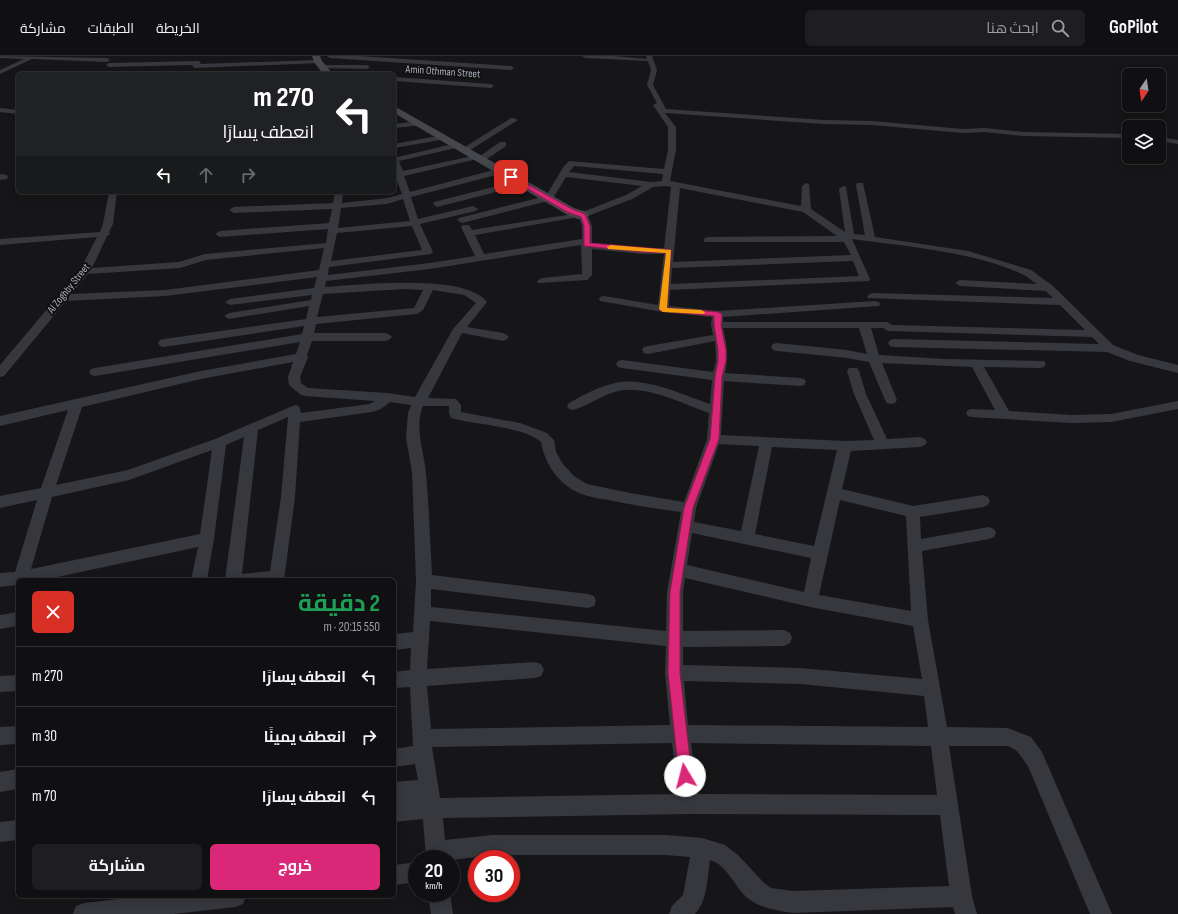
<!DOCTYPE html>
<html lang="ar">
<head>
<meta charset="utf-8">
<style>
  :root { --surface:#101012; --page:#1e1e20; --text:#f1f3f6; --muted:#9c9d9f; --line:#303032; --accent:#db2777 }
  body { margin:0; font-family:"Sofia Sans Condensed",Cairo,sans-serif; background:var(--page); color:var(--text); direction:rtl; height:100vh; display:flex; flex-direction:column; font-size:15px; white-space:nowrap }
  * { box-sizing:border-box; margin:0 }
  p { font-size:13px; color:var(--muted) }
  .icon { flex:none; width:22px; height:22px; fill:none; stroke:currentColor; stroke-width:2; stroke-linecap:round; stroke-linejoin:round }
  .map { position:relative; flex:1; overflow:hidden; direction:ltr }
  .details { position:absolute; left:16px; top:522px; width:380px; height:320px; display:flex; flex-direction:column; background:var(--surface); border-radius:6px; box-shadow:0 2px 10px #0003,0 0 0 1px var(--line); direction:rtl }
  .details>* { flex:none }
  .guide { position:absolute; left:16px; top:16px; width:380px; height:122px; border-radius:6px; box-shadow:0 2px 10px #0003,0 0 0 1px var(--line); direction:rtl; background:#202124; color:#fff; overflow:hidden }
  .needle { width:26px; rotate:193deg }
  .buttons { position:absolute; left:1122px; top:12px; display:grid; gap:8px }
  .buttons a { display:grid; place-items:center; width:44px; height:44px; border-radius:6px; background:var(--surface); box-shadow:0 2px 10px #0003,0 0 0 1px var(--line); font-size:20px }
  .speed { position:absolute; left:408px; top:794px; display:flex; gap:8px; font-size:20px; font-weight:700; text-align:center }
  .speed>* { display:grid; place-content:center; width:52px; height:52px; border-radius:50%; background:var(--surface); box-shadow:0 2px 10px #0003,0 0 0 1px var(--line); line-height:1 }
  .speed small { font-size:10px; font-weight:400 }
  .speed .limit { border:6px solid #d22; background:#fff; color:#111 }
  .pin { position:absolute; display:grid; place-items:center; width:34px; height:34px; color:#fff; margin:-17px; border-radius:8px; box-shadow:0 2px 6px #0006 }
  .me { position:absolute; width:44px; margin:-22px; rotate:352deg; stroke-linejoin:round; filter:drop-shadow(0 0 3px #0008) }
  .turn { display:flex; align-items:center; gap:14px; height:84px; padding:0 16px; font-size:18px }
  .turn .icon { width:52px; height:52px; stroke-width:2.5 }
  .turn b { display:block; font-size:28px; line-height:34px }
  .lanes { display:flex; align-items:center; height:38px; padding:0 16px; background:#0003; justify-content:center; gap:20px; direction:ltr }
  .lanes .off { opacity:.35 }
  .round { display:grid; place-items:center; flex:none; width:42px; height:42px; border-radius:6px; background:var(--page) }
  .summary { display:flex; align-items:center; justify-content:space-between; height:68px; padding:0 16px }
  h1 { font-size:24px; font-weight:700; line-height:30px; color:#1e9e55 }
  .cta { display:flex; gap:8px; margin-top:auto; padding:8px 16px }
  .cta a { flex:1; height:46px; border-radius:6px; background:var(--accent); color:#fff; font-size:16px; font-weight:700; line-height:46px; text-align:center }
  .cta a+a { background:var(--page); color:var(--text) }
  ul { padding:0; list-style:none }
  li { display:flex; align-items:center; gap:12px; height:60px; padding:0 16px; border-top:1px solid var(--line) }
  li div { flex:1 }
  li b { display:block; font-size:15px }
  li em { font-style:normal }
  header { display:flex; align-items:center; gap:24px; box-sizing:border-box; height:56px; padding:0 20px; background:var(--surface); border-bottom:1px solid var(--line) }
  header strong { font-size:19px }
  nav { display:flex; gap:22px; margin-inline-start:auto; font-size:14px }
  .search { width:280px; height:36px; background:var(--page); display:flex; align-items:center; gap:10px; box-sizing:border-box; padding:0 14px; border-radius:6px; color:var(--muted); font-size:15px }
  .map>svg:first-child { display:block }
  .lines { fill:none; stroke-linecap:round; stroke-linejoin:round }
  .street { fill:#37383d; fill-rule:evenodd }
  .secondary { fill:#45474d; fill-rule:evenodd }
  .route { fill:#db2777; stroke:#8e194d }
  .slow { fill:#f59e0b }
  .labels { text-anchor:middle; stroke-width:4; stroke-linejoin:round; paint-order:stroke }
  .far-street-label { font-size:11px; fill:#a8adb8; stroke:#111113 }
</style>
</head>
<body>
<header>
<strong>GoPilot</strong>
<div class="search"><svg class="icon" aria-label="search" viewBox="0 0 24 24"><circle cx="10" cy="10" r="6"/><path d="M15 15l6 6"/></svg>ابحث هنا</div>
<nav><a>الخريطة</a><a>الطبقات</a><a>مشاركة</a></nav>
</header>
<div class="map">
<svg width="1178" height="858" viewBox="0 0 1178 858">
  <rect width="100%" height="100%" fill="#161618"/>
  <g class="lines">
    <path class="street" d="M 0,0 L 107,2 L 110,4 L 107,6 L 32,3 L 0,18 L 0,14 L 24,3 L 0,2 Z
      M 327,0 L 359,0 L 511,10 L 514,12 L 511,14 L 330,2 Z
      M 582,0 L 614,0 L 647,3 L 646,0 L 652,0 L 657,14 L 653,29 L 666,53 L 824,64 L 872,65 L 963,73 L 985,72 L 1023,76 L 1129,78 L 1129,82 L 1023,80 L 985,76 L 963,77 L 872,69 L 824,68 L 665,57 L 676,71 L 676,94 L 670,125 L 801,150 L 802,130 L 806,127 L 809,128 L 811,153 L 845,176 L 839,133 L 843,130 L 846,131 L 854,178 L 865,179 L 856,129 L 857,127 L 863,127 L 875,181 L 968,195 L 1031,214 L 1053,230 L 1113,289 L 1138,299 L 1178,309 L 1178,317 L 1130,305 L 1107,296 L 894,291 L 890,290 L 888,287 L 890,284 L 894,283 L 1099,288 L 1092,281 L 888,275 L 883,272 L 871,272 L 879,299 L 945,303 L 1044,305 L 1046,308 L 1044,311 L 1040,312 L 984,311 L 1009,355 L 1072,359 L 1111,358 L 1178,345 L 1178,353 L 1111,366 L 1072,367 L 972,361 L 968,360 L 966,357 L 968,354 L 972,353 L 995,354 L 972,311 L 882,307 L 897,344 L 895,347 L 891,348 L 887,347 L 885,344 L 869,306 L 847,302 L 777,295 L 773,294 L 771,291 L 773,288 L 777,287 L 847,294 L 867,298 L 859,272 L 723,272 C 727,289 729,301 725,317 L 800,322 L 804,323 L 806,326 L 804,329 L 800,330 L 724,325 L 721,379 L 845,385 L 874,384 L 854,338 L 847,315 L 849,312 L 857,312 L 859,315 L 866,338 L 887,383 L 920,381 L 925,383 L 927,386 L 925,389 L 920,391 L 851,395 L 842,433 L 913,450 L 983,439 L 988,441 L 990,445 L 988,449 L 983,451 L 920,461 L 921,483 L 989,471 L 994,473 L 996,477 L 994,481 L 989,483 L 922,495 L 928,564 L 947,671 L 1008,672 L 1031,681 L 1042,696 L 1112,858 L 1090,858 L 1028,710 L 1017,695 L 1008,690 L 949,690 L 972,840 L 977,858 L 955,858 L 953,851 L 793,857 C 777,854 762,853 749,843 C 735,833 728,809 710,804 C 707,822 708,844 695,858 L 669,858 L 672,850 L 683,839 L 690,801 L 666,799 L 492,799 L 451,804 L 426,803 L 423,763 L 394,766 L 394,746 L 416,744 L 394,746 L 394,726 L 418,724 L 415,708 L 394,711 L 394,693 L 413,690 L 410,631 L 394,632 L 394,616 L 410,614 L 411,592 L 394,594 L 394,578 L 413,576 L 416,525 L 412,416 L 406,382 L 408,357 L 411,349 L 390,346 L 381,353 L 372,356 L 300,366 L 295,441 L 284,524 L 225,524 L 244,381 L 226,389 L 214,483 L 207,524 L 191,524 L 198,491 L 43,524 L 18,524 L 18,529 L 0,531 L 0,517 L 15,516 L 37,444 L 0,452 L 0,440 L 41,432 L 68,354 L 0,370 L 0,360 L 201,315 L 296,298 L 300,286 L 95,320 L 91,319 L 89,316 L 91,313 L 95,312 L 302,278 L 304,270 L 164,291 L 160,290 L 158,287 L 160,284 L 164,283 L 306,263 L 309,250 L 229,263 L 224,260 L 229,257 L 311,244 L 312,239 L 230,249 L 225,246 L 230,243 L 314,232 L 317,221 L 165,240 L 66,245 L 4,320 L 0,321 L 0,309 L 80,214 L 97,181 L 0,189 L 0,183 L 100,176 L 103,168 L 109,136 L 117,136 L 113,168 L 109,176 L 110,178 L 107,180 L 92,212 L 179,206 L 205,198 L 326,187 L 328,173 L 220,181 L 215,178 L 220,175 L 329,167 L 332,153 L 234,157 L 229,154 L 234,151 L 333,147 L 335,136 L 343,136 L 342,147 L 387,142 L 402,138 L 396,122 L 394,123 L 394,102 L 457,87 L 461,89 L 460,91 L 399,105 L 403,115 L 477,99 L 480,100 L 500,86 L 506,86 L 506,90 L 484,105 L 481,105 L 477,103 L 404,120 L 410,136 L 501,112 L 505,115 L 504,117 L 411,141 L 418,163 L 473,150 L 478,153 L 476,155 L 420,168 L 433,196 L 431,198 L 329,211 L 328,219 L 430,207 L 475,200 L 461,171 L 463,169 L 469,169 L 472,174 L 580,157 L 626,139 L 642,130 L 566,121 L 552,144 L 462,167 L 457,164 L 459,162 L 546,140 L 564,110 L 569,105 L 664,113 L 668,94 L 668,71 L 653,49 L 657,47 L 647,29 L 651,14 L 648,5 L 585,2 ZM 574,110 L 663,118 L 662,125 L 651,126 L 569,116 ZM 666,130 L 671,131 L 664,192 L 642,192 L 592,187 L 592,170 L 588,160 L 632,143 L 653,131 ZM 680,132 L 803,156 L 837,180 L 708,181 L 705,182 L 703,184 L 705,186 L 844,186 L 851,199 L 673,206 ZM 403,143 L 410,165 L 338,172 L 341,152 L 387,148 ZM 579,161 L 582,170 L 582,183 L 484,198 L 475,179 ZM 412,170 L 422,194 L 331,205 L 337,177 ZM 852,183 C 905,190 974,196 1022,218 C 1027,220 1032,225 1037,228 L 960,224 L 955,227 L 960,230 L 1046,235 L 1053,242 L 872,237 L 867,240 L 868,242 L 1060,249 L 1085,274 L 892,269 L 887,266 L 723,266 L 723,261 L 879,250 L 880,248 L 879,246 L 875,245 L 718,255 L 669,250 L 670,234 L 869,225 L 870,223 ZM 581,189 L 582,218 L 542,222 L 537,225 L 538,227 L 587,224 L 592,219 L 592,193 L 642,198 L 664,198 L 658,249 L 604,240 L 600,241 L 599,243 L 600,245 L 663,256 L 712,261 L 711,269 L 713,279 L 648,290 L 644,291 L 642,294 L 644,297 L 648,298 L 715,285 L 716,305 L 713,316 L 622,304 L 618,305 L 616,308 L 618,311 L 622,312 L 712,324 L 710,348 C 684,339 648,322 620,326 C 602,329 585,338 569,347 L 567,350 L 569,353 L 573,354 C 588,350 600,340 615,336 C 643,327 683,348 709,357 L 707,383 L 684,446 L 630,437 L 587,428 L 574,420 L 563,408 L 556,396 L 554,384 L 547,377 L 520,367 L 461,356 L 461,349 L 456,343 L 428,342 L 462,277 L 503,285 L 507,283 L 509,281 L 507,279 L 503,277 L 467,271 L 487,246 C 465,217 359,229 325,231 L 326,225 L 430,213 ZM 324,192 L 319,214 L 165,234 L 71,238 L 88,218 L 180,212 L 206,204 ZM 853,205 L 859,220 L 671,228 L 672,212 ZM 404,233 L 423,234 L 414,252 L 317,261 L 323,238 ZM 433,234 L 464,239 L 476,247 L 453,273 L 415,341 L 387,337 L 308,332 L 301,327 L 300,321 L 308,301 L 307,299 L 312,285 L 386,285 L 390,283 L 392,281 L 390,279 L 386,277 L 314,277 L 316,268 L 417,258 L 423,254 ZM 293,306 L 288,321 L 289,329 L 301,339 L 305,340 L 375,345 L 370,348 L 301,357 L 299,350 L 295,349 L 215,383 L 128,414 L 56,429 L 82,351 L 201,323 ZM 423,350 L 449,350 L 449,357 L 451,362 C 476,369 522,370 541,386 C 544,405 556,424 573,434 C 583,440 596,442 608,444 C 632,449 657,453 681,456 L 667,536 L 666,575 L 431,551 L 431,533 L 588,552 L 594,550 L 596,545 L 594,540 L 588,538 L 432,519 C 430,485 429,451 426,417 C 424,395 414,372 423,350 ZM 288,361 L 281,441 L 270,515 L 242,518 L 258,374 ZM 719,388 L 759,390 L 741,475 L 694,466 L 696,452 ZM 772,391 L 837,394 L 814,490 L 755,478 ZM 212,394 L 200,478 L 31,513 L 52,441 L 129,424 ZM 840,444 L 906,460 L 911,555 L 819,539 ZM 692,477 L 811,502 L 804,536 L 687,509 ZM 685,522 L 810,551 L 913,570 L 922,623 L 800,612 L 683,609 L 683,591 L 784,590 L 790,587 L 792,582 L 790,577 L 784,574 L 683,575 L 683,536 ZM 430,565 L 666,590 L 665,617 L 670,669 L 431,673 L 427,630 L 535,622 L 541,620 L 544,614 L 541,608 L 535,606 L 427,613 ZM 684,625 L 800,628 L 924,640 L 928,671 L 688,669 ZM 672,687 L 678,738 L 440,742 L 432,691 ZM 691,687 L 931,690 L 937,739 L 698,738 ZM 689,758 L 940,759 L 949,830 L 793,835 L 771,832 L 764,827 L 738,799 L 725,789 L 702,782 L 666,779 L 492,779 L 445,784 L 443,762 Z
      M 318,4 L 321,6 L 320,7 L 195,12 L 193,11 L 192,9 L 109,11 L 106,9 L 109,7 L 198,5 L 200,6 L 201,8 Z
      M 321,9 L 367,9 L 370,11 L 367,13 L 319,12 L 318,11 Z
      M 326,15 L 328,16 L 329,18 L 268,18 L 271,16 Z
      M 394,21 L 491,28 L 494,30 L 491,32 L 394,25 Z
      M 0,52 L 18,54 L 18,58 L 0,56 Z
      M 511,62 L 514,62 L 518,64 L 467,96 L 461,96 L 460,94 Z
      M 419,65 L 423,67 L 422,69 L 394,72 L 394,68 Z
      M 443,79 L 446,79 L 446,83 L 394,92 L 394,88 Z
      M 1159,81 L 1178,84 L 1178,88 L 1159,85 Z
      M 0,118 L 7,119 L 8,121 L 7,123 L 0,124 Z
      M 521,124 L 524,125 L 525,127 L 524,129 L 437,151 L 433,148 L 434,146 Z
      M 18,556 L 18,570 L 0,573 L 0,559 Z
      M 18,619 L 18,635 L 0,636 L 0,620 Z
      M 18,670 L 18,688 L 0,689 L 0,671 Z
      M 18,713 L 18,733 L 0,736 L 0,716 Z
      M 18,764 L 18,784 L 0,786 L 0,766 Z
      M 417,806 L 417,826 L 394,829 L 394,809 Z
      M 428,837 L 450,837 L 453,858 L 431,858 Z
      M 145,840 L 246,840 L 243,848 L 235,851 L 174,858 L 73,858 L 76,850 L 84,847 Z"/>
    <path class="secondary" d="M 312,0 L 320,0 L 322,5 L 333,18 L 323,18 L 314,6 Z
      M 394,50 L 574,152 L 587,156 L 589,159 L 587,162 L 578,163 L 566,158 L 394,57 Z"/>
  </g>
  <path class="route" d="M 511,119 L 572,153 L 585,158 L 590,170 L 590,187 L 671,194 L 667,252 L 718,256 L 722,258 L 721,269 L 726,294 L 726,305 L 722,321 L 719,383 L 693,452 L 680,536 L 680,617 L 692,720 L 690,724 L 685,726 L 681,724 L 679,720 L 668,617 L 670,536 L 684,452 L 710,383 L 715,321 L 718,305 L 718,294 L 714,269 L 714,260 L 660,255 L 666,197 L 642,196 L 584,190 L 584,170 L 581,161 L 567,156 L 509,122 L 509,120 Z"/>
  <path class="slow" d="M 611,189 L 671,194 L 667,252 L 701,254 L 705,256 L 704,258 L 663,256 L 659,253 L 666,197 L 608,193 L 607,191 Z"/>
  <g class="labels">
    <g class="far-street-label">
      <text transform="translate(443 15) rotate(4)" y="4">Amin Othman Street</text>
      <text transform="translate(68 232) rotate(-51)" y="4">Al Zoghby Street</text>
    </g>
  </g>
</svg>
<div class="buttons">
<a><svg class="needle" viewBox="-14 -14 28 28"><path d="M0-13l5 13h-10z" fill="#e53935"/><path d="M0 13l5-13h-10z" fill="#9c9d9f"/></svg></a>
<a><svg class="icon" aria-label="layers" viewBox="0 0 24 24"><path d="M12 4l9 5-9 5-9-5zM3 14l9 5 9-5"/></svg></a>
</div>
<div class="speed"><div>20<small>km/h</small></div><div class="limit">30</div></div>
<div class="pin" style="left:511px;top:121px;background:#d93025"><svg class="icon" aria-label="arrive" viewBox="0 0 24 24"><path d="M6 21V4h12l-3 4 3 4H6"/></svg></div>
<svg class="me" style="left:685px;top:720px" viewBox="-20 -20 40 40"><circle r="19" fill="#fff"/><path d="M0-13L10 11 0 6-10 11z" fill="#db2777"/></svg>
<div class="guide">
<div class="turn"><svg class="icon" aria-label="left" viewBox="0 0 24 24"><path d="M17 20v-9H6M10 6l-5 5 5 5"/></svg><div><b>270 m</b>انعطف يسارًا</div></div>
<div class="lanes"><svg class="icon" aria-label="left" viewBox="0 0 24 24"><path d="M17 20v-9H6M10 6l-5 5 5 5"/></svg><svg class="icon off" aria-label="ahead" viewBox="0 0 24 24"><path d="M12 20V5M6 11l6-6 6 6"/></svg><svg class="icon off" aria-label="right" viewBox="0 0 24 24"><path d="M7 20v-9h11M14 6l5 5-5 5"/></svg></div>
</div>
<section class="details">
<div class="summary"><div><h1>2 دقيقة</h1><p>550 m · 20:15</p></div><a class="round" style="background:#d93025;color:#fff"><svg class="icon" aria-label="close" viewBox="0 0 24 24"><path d="M6 6l12 12M18 6L6 18"/></svg></a></div>
<ul>
<li><svg class="icon" aria-label="left" viewBox="0 0 24 24"><path d="M17 20v-9H6M10 6l-5 5 5 5"/></svg><div><b>انعطف يسارًا</b></div><em>270 m</em></li>
<li><svg class="icon" aria-label="right" viewBox="0 0 24 24"><path d="M7 20v-9h11M14 6l5 5-5 5"/></svg><div><b>انعطف يمينًا</b></div><em>30 m</em></li>
<li><svg class="icon" aria-label="left" viewBox="0 0 24 24"><path d="M17 20v-9H6M10 6l-5 5 5 5"/></svg><div><b>انعطف يسارًا</b></div><em>70 m</em></li>
</ul>
<div class="cta"><a>خروج</a><a>مشاركة</a></div>
</section>
</div>
</body>
</html>
